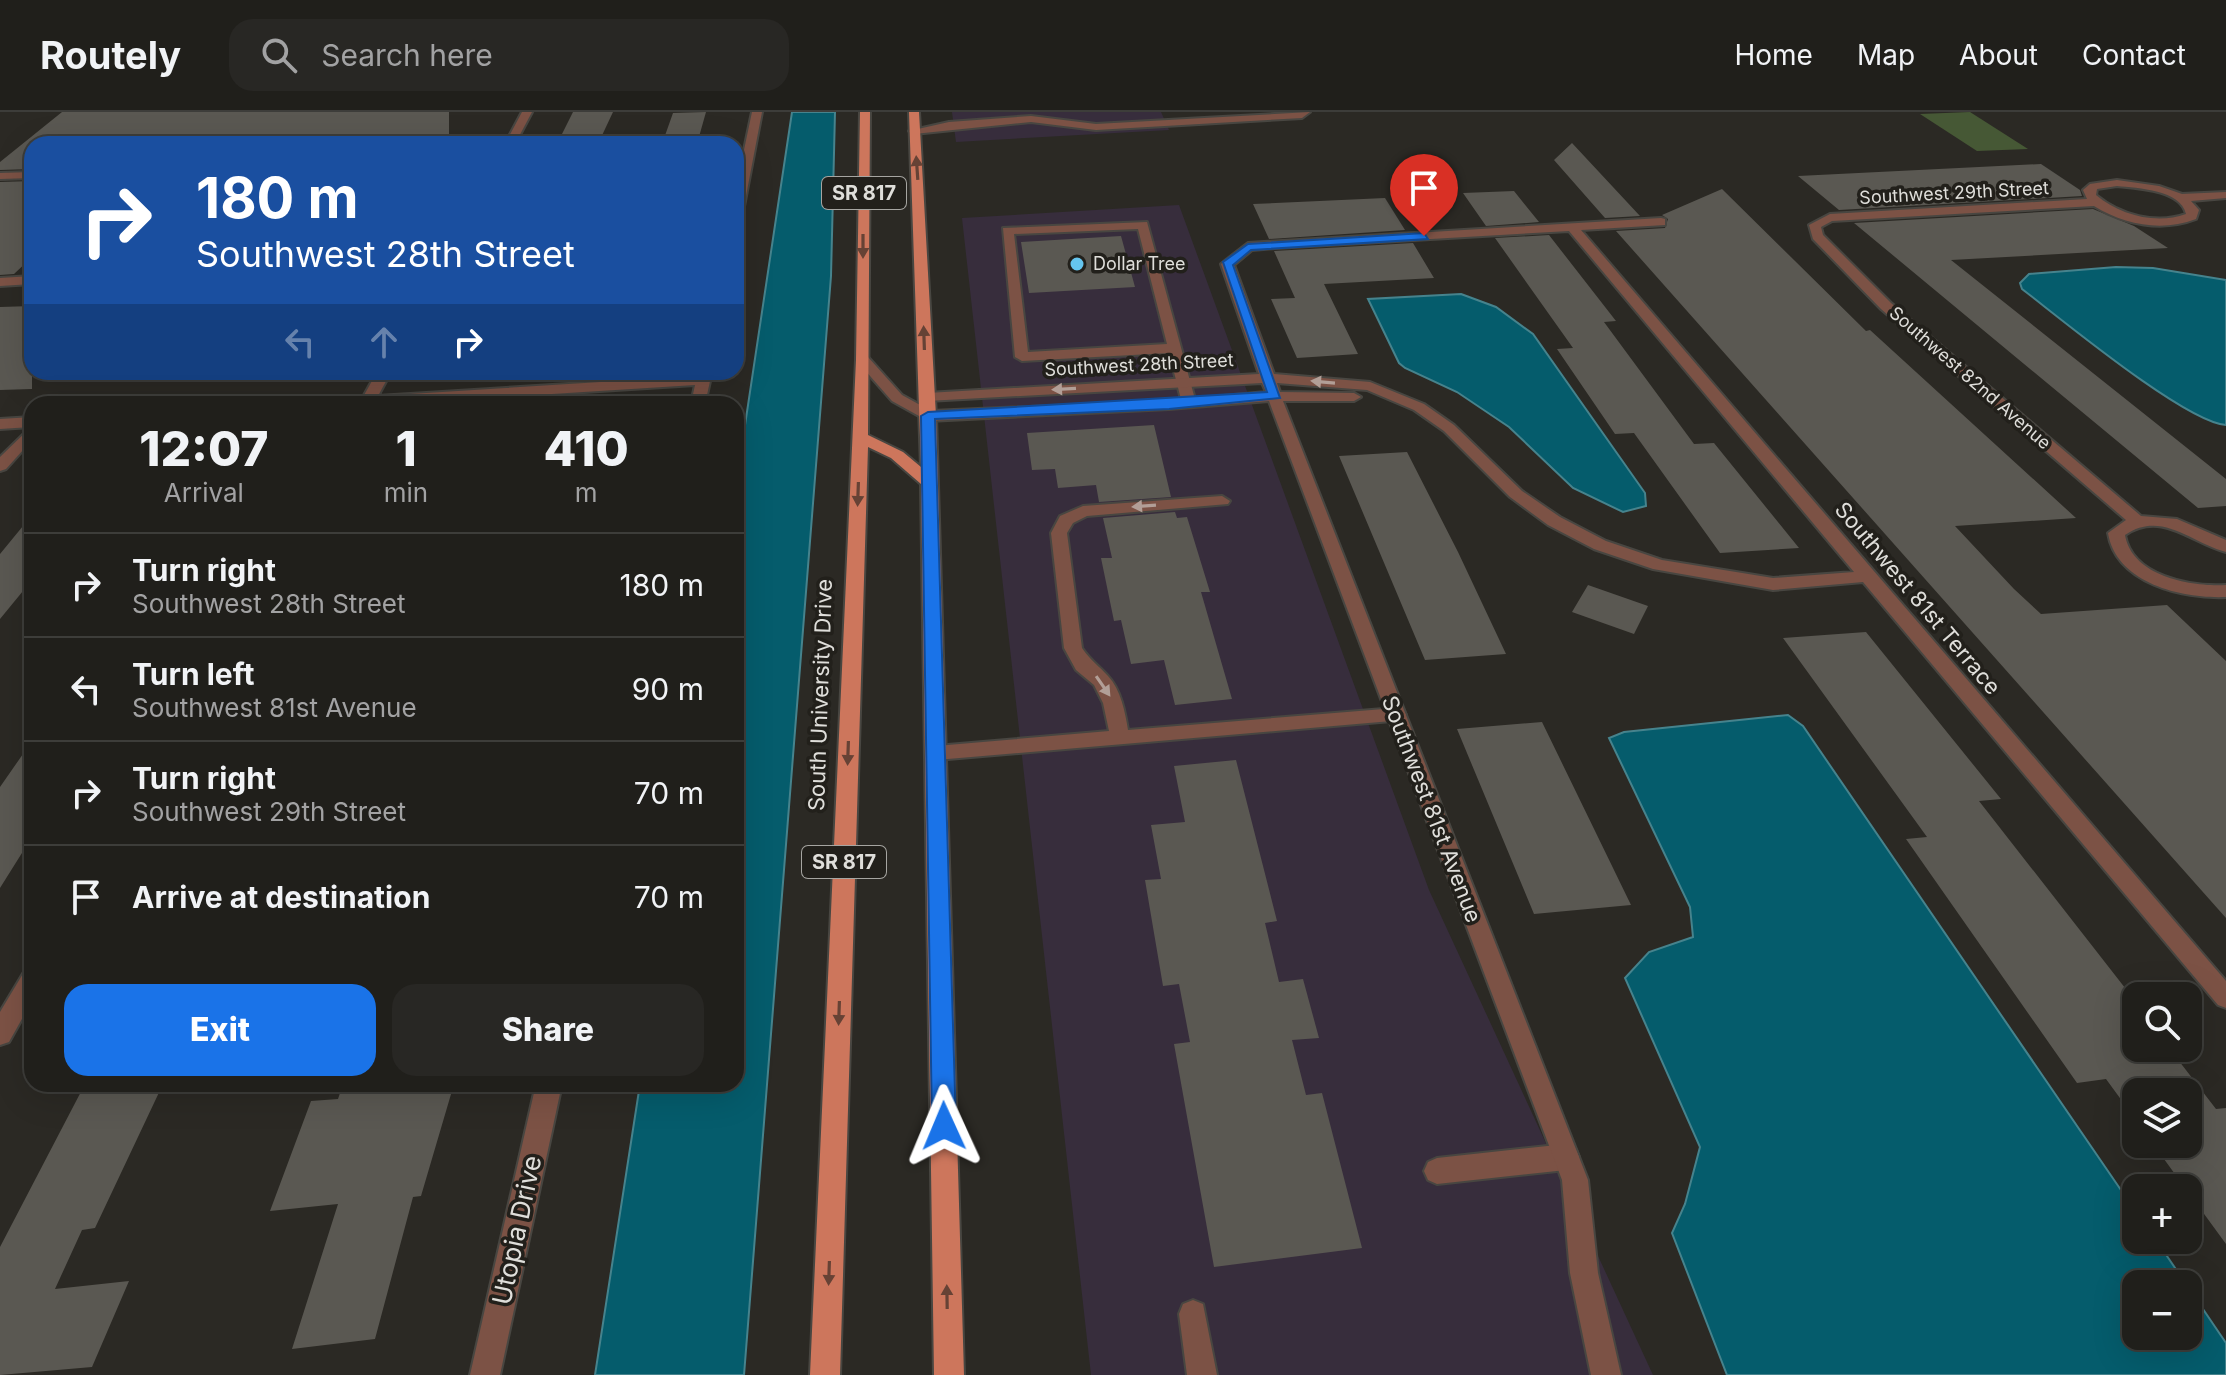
<!DOCTYPE html>
<html lang="en">
<head>
<meta charset="utf-8">
<style>
  :root { --surface:#201f1b; --page:#282724; --text:#f1f3f6; --muted:#a2a2a3; --line:#3d3d3a; --accent:#1a73e8 }
  body { margin:0; font-family:Inter,sans-serif; background:var(--page); color:var(--text); height:100vh; display:flex; flex-direction:column; font-size:30px; white-space:nowrap }
  * { box-sizing:border-box; margin:0 }
  p { font-size:26px; color:var(--muted) }
  .icon { flex:none; width:44px; height:44px; fill:none; stroke:currentColor; stroke-width:2; stroke-linecap:round; stroke-linejoin:round }
  .map { position:relative; flex:1; overflow:hidden }
  .side { position:absolute; left:24px; top:284px; width:720px; height:696px; display:flex; flex-direction:column; background:var(--surface); border-radius:24px; box-shadow:0 8px 32px #0002,0 0 0 2px var(--line) }
  .side>* { flex:none }
  .top-card { position:absolute; left:24px; top:24px; width:720px; height:244px; border-radius:24px; box-shadow:0 8px 32px #0002,0 0 0 2px var(--line); background:#1a4fa0; color:#fff; overflow:hidden }
  .tools { position:absolute; left:2122px; top:870px; display:grid; gap:16px }
  .tools a { display:grid; place-items:center; width:80px; height:80px; border-radius:16px; background:var(--surface); box-shadow:0 8px 32px #0002,0 0 0 2px var(--line); font-size:40px }
  .pin { position:absolute; display:grid; place-items:center; width:68px; height:68px; color:#fff; margin:-82px -34px; border-radius:50% 50% 50% 0; rotate:-45deg; box-shadow:0 0 8px #0007 }
  .pin .icon { rotate:45deg }
  .me { position:absolute; width:88px; margin:-44px; rotate:359deg; stroke-linejoin:round; filter:drop-shadow(0 0 6px #0008) }
  .turn { display:flex; align-items:center; gap:28px; height:168px; padding:0 40px; font-size:36px }
  .turn .icon { width:104px; height:104px; stroke-width:2.5 }
  .turn b { display:block; font-size:56px; line-height:68px }
  .lanes { display:flex; align-items:center; height:76px; padding:0 40px; background:#0003; justify-content:center; gap:40px; direction:ltr }
  .lanes .off { opacity:.35 }
  .eta { display:flex; justify-content:space-evenly; align-items:center; height:136px; text-align:center }
  .eta b { font-size:48px; font-weight:800; line-height:56px }
  .primary-button { display:flex; gap:16px; margin-top:auto; padding:16px 40px }
  .primary-button a { flex:1; height:92px; border-radius:24px; background:var(--accent); color:#fff; font-size:32px; font-weight:800; line-height:92px; text-align:center }
  .primary-button a+a { background:var(--page); color:var(--text) }
  ul { padding:0; list-style:none }
  li { display:flex; align-items:center; gap:24px; height:104px; padding:0 40px; border-top:2px solid var(--line) }
  li div { flex:1 }
  li b { display:block; font-size:30px }
  li em { font-style:normal }
  header { display:flex; align-items:center; gap:48px; box-sizing:border-box; height:112px; padding:0 40px; background:var(--surface); border-bottom:2px solid var(--line) }
  header strong { font-size:38px }
  nav { display:flex; gap:44px; margin-inline-start:auto; font-size:28px }
  .search { width:560px; height:72px; background:var(--page); display:flex; align-items:center; gap:20px; box-sizing:border-box; padding:0 28px; border-radius:24px; color:var(--muted); font-size:30px }
  .map>svg:first-child { display:block }
  .commercial { fill:#372d3c }
  .green { fill:#465835 }
  .water { fill:#055c6c; stroke:#46838d; stroke-width:2 }
  .building { fill:#5a5852 }
  .lines { fill:none; stroke-linecap:round; stroke-linejoin:round }
  .service-casing { stroke:#484641; stroke-width:4 }
  .minor-casing { stroke:#484641; stroke-width:4 }
  .primary-casing { stroke:#484641; stroke-width:4 }
  .service { fill:#7c5245; fill-rule:evenodd }
  .minor { fill:#7c5245; fill-rule:evenodd }
  .primary { fill:#cd765c; fill-rule:evenodd }
  .oneway { fill:#664235 }
  .oneway2 { fill:#b29f97 }
  .route { fill:#1a73e8; stroke:#114b97; stroke-width:2 }
  .poi-dot { fill:#65c5ef; stroke:#22201b; stroke-width:3 }
  .labels { text-anchor:middle; stroke-width:7; stroke-linejoin:round; paint-order:stroke }
  .far-street-label { font-size:18px; fill:#dfdeda; stroke:#22201b }
  .far-poi-label { font-size:18px; fill:#dfdeda; stroke:#22201b; text-anchor:start }
  .shield { fill:#22201b; stroke:#a6a5a1; stroke-width:2 }
  .shield-label { font-size:20px; font-weight:bold; fill:#dfdeda }
  .street-label { font-size:22px; fill:#dfdeda; stroke:#22201b }
  .near-street-label { font-size:26px; fill:#dfdeda; stroke:#22201b }
</style>
</head>
<body>
<header>
<strong>Routely</strong>
<div class="search"><svg class="icon" aria-label="search" viewBox="0 0 24 24"><circle cx="10" cy="10" r="6"/><path d="M15 15l6 6"/></svg>Search here</div>
<nav><a>Home</a><a>Map</a><a>About</a><a>Contact</a></nav>
</header>
<div class="map">
<svg width="2226" height="1263" viewBox="0 0 2226 1263">
  <rect width="100%" height="100%" fill="#2b2924"/>
  <path class="commercial" d="M 952,0 L 1161,0 L 1169,18 L 956,30 Z
    M 1179,93 L 1429,778 L 1653,1263 L 1091,1263 L 962,106 Z"/>
  <path class="green" d="M 1970,0 L 2028,37 L 1977,39 L 1920,2 Z"/>
  <path class="water" d="M 792,0 L 835,0 L 831,164 L 744,1263 L 595,1263 L 640,972 L 736,972 L 736,373 Z
    M 2116,155 L 2153,156 L 2226,168 L 2226,313 C 2185,310 2060,206 2022,177 L 2020,171 L 2029,162 Z
    M 1461,182 L 1496,195 L 1533,222 L 1645,381 L 1646,394 L 1623,400 L 1573,376 L 1509,315 L 1457,280 L 1405,256 L 1399,251 L 1368,187 Z
    M 1788,603 L 1803,614 L 2136,1100 L 2136,1128 L 2156,1128 L 2186,1172 L 2136,1172 L 2136,1224 L 2188,1224 L 2188,1175 L 2226,1231 L 2226,1263 L 1727,1263 L 1672,1121 L 1685,1092 L 1700,1035 L 1625,866 L 1649,840 L 1693,825 L 1690,795 L 1609,626 L 1624,620 Z"/>
  <path class="building" d="M 62,0 L 449,0 L 449,27 L 355,32 L 32,32 L 32,57 L 0,58 L 0,50 Z
    M 573,0 L 613,0 L 598,32 L 557,32 Z
    M 706,0 L 697,32 L 662,32 L 673,1 Z
    M 1572,31 L 1640,104 L 1605,106 L 1554,48 Z
    M 2041,52 L 2080,78 L 2082,84 L 1839,98 L 1798,64 Z
    M 32,69 L 32,145 L 14,162 L 0,163 L 0,70 Z
    M 1722,77 L 1866,219 L 1870,218 L 2076,406 L 1955,414 L 2014,477 L 2041,502 L 2167,493 L 2226,549 L 2226,806 L 1616,119 L 1665,116 L 1668,107 L 1662,103 Z
    M 1514,79 L 1539,110 L 1486,114 L 1463,81 Z
    M 1385,86 L 1405,118 L 1269,127 L 1253,92 Z
    M 2093,97 L 2134,114 L 2168,136 L 1951,148 L 2226,367 L 2226,394 L 2198,396 L 1854,111 Z
    M 1549,123 L 1616,209 L 1604,210 L 1694,332 L 1714,331 L 1799,436 L 1720,441 L 1634,321 L 1615,322 L 1557,237 L 1573,236 L 1495,126 Z
    M 1121,124 L 1135,175 L 1029,181 L 1021,130 Z
    M 1413,131 L 1434,166 L 1324,172 L 1358,242 L 1297,246 L 1271,187 L 1295,186 L 1274,139 Z
    M 32,194 L 32,277 L 0,278 L 0,195 Z
    M 1154,313 L 1171,385 L 1099,390 L 1096,373 L 1058,376 L 1055,357 L 1032,358 L 1027,321 Z
    M 1407,340 L 1458,440 L 1506,542 L 1425,548 L 1339,344 Z
    M 1175,400 L 1177,406 L 1187,405 L 1210,480 L 1201,480 L 1232,587 L 1175,593 L 1164,548 L 1131,552 L 1121,508 L 1114,509 L 1101,446 L 1112,446 L 1103,406 Z
    M 32,403 L 32,468 L 0,507 L 0,442 Z
    M 1588,473 L 1648,494 L 1634,522 L 1572,500 Z
    M 1866,520 L 2001,687 L 1979,689 L 2136,890 L 2136,936 L 2169,936 L 2216,997 L 2226,996 L 2226,1132 L 2153,1032 L 2188,1032 L 2188,980 L 2136,980 L 2136,1008 L 2106,967 L 2077,971 L 1906,727 L 1927,725 L 1783,526 Z
    M 1542,610 L 1631,793 L 1534,802 L 1457,617 Z
    M 32,629 L 32,725 L 0,776 L 0,675 Z
    M 1236,648 L 1277,809 L 1265,811 L 1279,870 L 1303,867 L 1319,926 L 1292,928 L 1306,983 L 1322,981 L 1362,1136 L 1214,1155 L 1174,932 L 1190,930 L 1179,872 L 1163,874 L 1145,768 L 1161,767 L 1151,713 L 1185,710 L 1174,654 Z
    M 85,972 L 163,972 L 95,1116 L 82,1118 L 55,1177 L 129,1169 L 92,1255 L 0,1263 L 0,1135 Z
    M 343,972 L 454,972 L 421,1084 L 413,1085 L 375,1227 L 292,1237 L 338,1092 L 270,1099 L 311,989 L 338,987 Z"/>
  <g class="lines">
    <g class="service-casing">
      <path id="service" d="M 1147,110 L 1196,291 L 1189,295 L 1182,291 L 1169,241 L 1022,249 L 1015,245 L 1003,116 ZM 1138,117 L 1167,232 L 1028,240 L 1014,122 Z
        M 1222,384 L 1230,389 L 1228,392 L 1087,404 L 1073,411 L 1067,421 L 1082,536 C 1090,548 1099,554 1108,564 C 1121,578 1125,600 1128,618 L 1396,596 L 1403,598 L 1406,603 L 1403,608 L 936,648 L 929,646 L 926,641 L 936,634 L 1109,619 L 1103,591 L 1094,573 L 1076,558 L 1064,536 L 1051,421 L 1060,404 L 1083,394 Z
        M 1566,1032 L 1575,1036 L 1579,1045 L 1575,1054 L 1566,1058 L 1437,1072 L 1428,1068 L 1424,1059 L 1428,1050 L 1437,1046 Z
        M 1193,1188 L 1203,1192 L 1217,1263 L 1187,1263 L 1179,1202 L 1183,1192 Z"/>
    </g>
    <g class="minor-casing">
      <path id="minor" d="M 522,0 L 532,0 L 515,32 L 505,32 Z
        M 752,0 L 762,0 L 742,105 L 736,109 L 736,76 Z
        M 1310,0 L 1302,6 L 1096,18 L 1031,10 L 914,22 L 909,19 L 949,10 L 1031,4 L 1096,12 Z
        M 32,60 L 32,66 L 0,67 L 0,61 Z
        M 2117,68 L 2159,74 L 2182,82 L 2226,80 L 2226,86 L 2191,89 L 2199,98 L 2196,107 C 2162,120 2125,113 2094,94 L 1832,109 L 1821,115 L 1823,123 L 1891,191 L 2141,404 L 2177,407 L 2226,428 L 2226,440 C 2191,431 2162,398 2125,423 C 2132,464 2190,475 2226,473 L 2226,485 C 2182,487 2116,471 2108,421 L 2126,408 L 1881,197 L 1813,127 L 1809,113 L 1830,102 L 2087,87 L 2083,78 L 2090,72 ZM 2117,74 C 2138,76 2181,78 2186,102 C 2156,113 2120,103 2096,83 L 2097,77 Z
        M 1661,106 L 1665,107 L 1665,113 L 1581,118 L 2226,869 L 2226,896 L 2218,893 L 1863,470 L 1773,478 L 1653,457 L 1594,437 L 1548,413 L 1510,385 L 1444,319 L 1414,298 L 1367,278 L 1277,271 L 1280,280 L 1354,281 L 1361,285 L 1354,289 L 1283,289 L 1588,1068 L 1598,1161 L 1621,1263 L 1591,1263 L 1570,1161 L 1562,1068 L 1269,289 L 1169,297 L 928,309 L 892,289 L 856,248 L 868,245 L 902,283 L 931,299 L 1169,289 L 1266,280 L 1262,271 L 927,289 L 920,285 L 927,281 L 1259,262 L 1221,152 L 1248,131 ZM 1569,119 L 1854,460 L 1773,466 L 1662,448 L 1606,429 L 1560,405 L 1522,379 L 1454,313 L 1424,292 L 1370,270 L 1274,262 L 1234,153 L 1252,138 L 1275,136 Z
        M 32,164 L 32,172 L 0,174 L 0,166 Z
        M 377,260 L 391,260 L 378,284 L 697,264 L 698,260 L 712,260 L 705,292 L 691,292 L 695,273 L 390,292 L 312,292 L 319,288 L 363,285 Z
        M 32,305 L 32,328 L 6,357 L 0,359 L 0,345 L 31,315 L 0,317 L 0,307 Z
        M 32,857 L 32,889 L 9,930 L 0,933 L 0,900 L 24,860 Z
        M 536,972 L 562,972 L 500,1263 L 470,1263 Z"/>
    </g>
    <g class="primary-casing">
      <path id="primary" d="M 860,0 L 870,0 L 868,323 L 903,340 L 921,355 L 909,0 L 919,0 L 936,304 L 964,1263 L 934,1263 L 921,372 L 891,346 L 868,335 L 840,1263 L 810,1263 L 856,248 Z"/>
    </g>
    <use href="#service" class="service"/>
    <use href="#minor" class="minor"/>
    <use href="#primary" class="primary"/>
  </g>
  <defs><path id="oneway-solid" d="M-6-.8H1V-3.2L6.5 0L1 3.2V.8H-6Z" transform="scale(2)"/></defs>
  <g class="oneway">
    <use href="#oneway-solid" transform="translate(917 56) rotate(-94)"/>
    <use href="#oneway-solid" transform="translate(863 134) rotate(90)"/>
    <use href="#oneway-solid" transform="translate(924 226) rotate(-92)"/>
    <use href="#oneway-solid" transform="translate(858 382) rotate(92)"/>
    <use href="#oneway-solid" transform="translate(848 641) rotate(92)"/>
    <use href="#oneway-solid" transform="translate(839 901) rotate(92)"/>
    <use href="#oneway-solid" transform="translate(829 1161) rotate(92)"/>
    <use href="#oneway-solid" transform="translate(947 1185) rotate(-91)"/>
  </g>
  <g class="oneway2">
    <use href="#oneway-solid" transform="translate(1323 270) rotate(-175)"/>
    <use href="#oneway-solid" transform="translate(1064 277) rotate(177)"/>
    <use href="#oneway-solid" transform="translate(1144 394) rotate(176)"/>
    <use href="#oneway-solid" transform="translate(1103 574) rotate(55)"/>
  </g>
  <path class="route" d="M 1424,121 L 1428,127 L 1251,138 L 1233,153 L 1280,286 L 1169,297 L 935,307 L 956,1014 L 952,1022 L 944,1025 L 935,1022 L 932,1014 L 921,304 L 928,300 L 1267,280 L 1223,150 L 1248,132 Z"/>
  <circle class="poi-dot" cx="1077" cy="152" r="8"/>
  <g class="labels">
    <g class="far-street-label">
      <text transform="translate(1954 81) rotate(-3)" y="6">Southwest 29th Street</text>
      <text transform="translate(1139 253) rotate(-3)" y="6">Southwest 28th Street</text>
      <text transform="translate(1970 266) rotate(41)" y="6">Southwest 82nd Avenue</text>
    </g>
    <g class="far-poi-label">
      <text x="1093" y="158">Dollar Tree</text>
    </g>
    <g class="shield">
      <rect x="822" y="65" width="84" height="32" rx="6"/>
      <rect x="802" y="734" width="84" height="32" rx="6"/>
    </g>
    <g class="shield-label">
      <text x="864" y="88">SR 817</text>
      <text x="844" y="757">SR 817</text>
    </g>
    <g class="street-label">
      <text transform="translate(1918 486) rotate(50)" y="8">Southwest 81st Terrace</text>
      <text transform="translate(820 583) rotate(-88)" y="8">South University Drive</text>
      <text transform="translate(1432 697) rotate(69)" y="8">Southwest 81st Avenue</text>
    </g>
    <g class="near-street-label">
      <text transform="translate(517 1118) rotate(-78)" y="9">Utopia Drive</text>
    </g>
  </g>
</svg>
<div class="tools">
<a><svg class="icon" aria-label="search" viewBox="0 0 24 24"><circle cx="10" cy="10" r="6"/><path d="M15 15l6 6"/></svg></a>
<a><svg class="icon" aria-label="layers" viewBox="0 0 24 24"><path d="M12 4l9 5-9 5-9-5zM3 14l9 5 9-5"/></svg></a>
<a>+</a>
<a>−</a>
</div>
<div class="pin" style="left:1424px;top:124px;background:#d93025"><svg class="icon" aria-label="arrive" viewBox="0 0 24 24"><path d="M6 21V4h12l-3 4 3 4H6"/></svg></div>
<svg class="me" style="left:944px;top:1014px" viewBox="-20 -20 40 40"><path d="M0-17L14 15 0 8-14 15z" fill="#1a73e8" stroke="#fff" stroke-width="4"/></svg>
<div class="top-card">
<div class="turn"><svg class="icon" aria-label="right" viewBox="0 0 24 24"><path d="M7 20v-9h11M14 6l5 5-5 5"/></svg><div><b>180 m</b>Southwest 28th Street</div></div>
<div class="lanes"><svg class="icon off" aria-label="left" viewBox="0 0 24 24"><path d="M17 20v-9H6M10 6l-5 5 5 5"/></svg><svg class="icon off" aria-label="ahead" viewBox="0 0 24 24"><path d="M12 20V5M6 11l6-6 6 6"/></svg><svg class="icon" aria-label="right" viewBox="0 0 24 24"><path d="M7 20v-9h11M14 6l5 5-5 5"/></svg></div>
</div>
<section class="side">
<div class="eta">
<div><b>12:07</b><p>Arrival</p></div>
<div><b>1</b><p>min</p></div>
<div><b>410</b><p>m</p></div>
</div>
<ul>
<li><svg class="icon" aria-label="right" viewBox="0 0 24 24"><path d="M7 20v-9h11M14 6l5 5-5 5"/></svg><div><b>Turn right</b><p>Southwest 28th Street</p></div><em>180 m</em></li>
<li><svg class="icon" aria-label="left" viewBox="0 0 24 24"><path d="M17 20v-9H6M10 6l-5 5 5 5"/></svg><div><b>Turn left</b><p>Southwest 81st Avenue</p></div><em>90 m</em></li>
<li><svg class="icon" aria-label="right" viewBox="0 0 24 24"><path d="M7 20v-9h11M14 6l5 5-5 5"/></svg><div><b>Turn right</b><p>Southwest 29th Street</p></div><em>70 m</em></li>
<li><svg class="icon" aria-label="arrive" viewBox="0 0 24 24"><path d="M6 21V4h12l-3 4 3 4H6"/></svg><div><b>Arrive at destination</b></div><em>70 m</em></li>
</ul>
<div class="primary-button"><a>Exit</a><a>Share</a></div>
</section>
</div>
</body>
</html>
